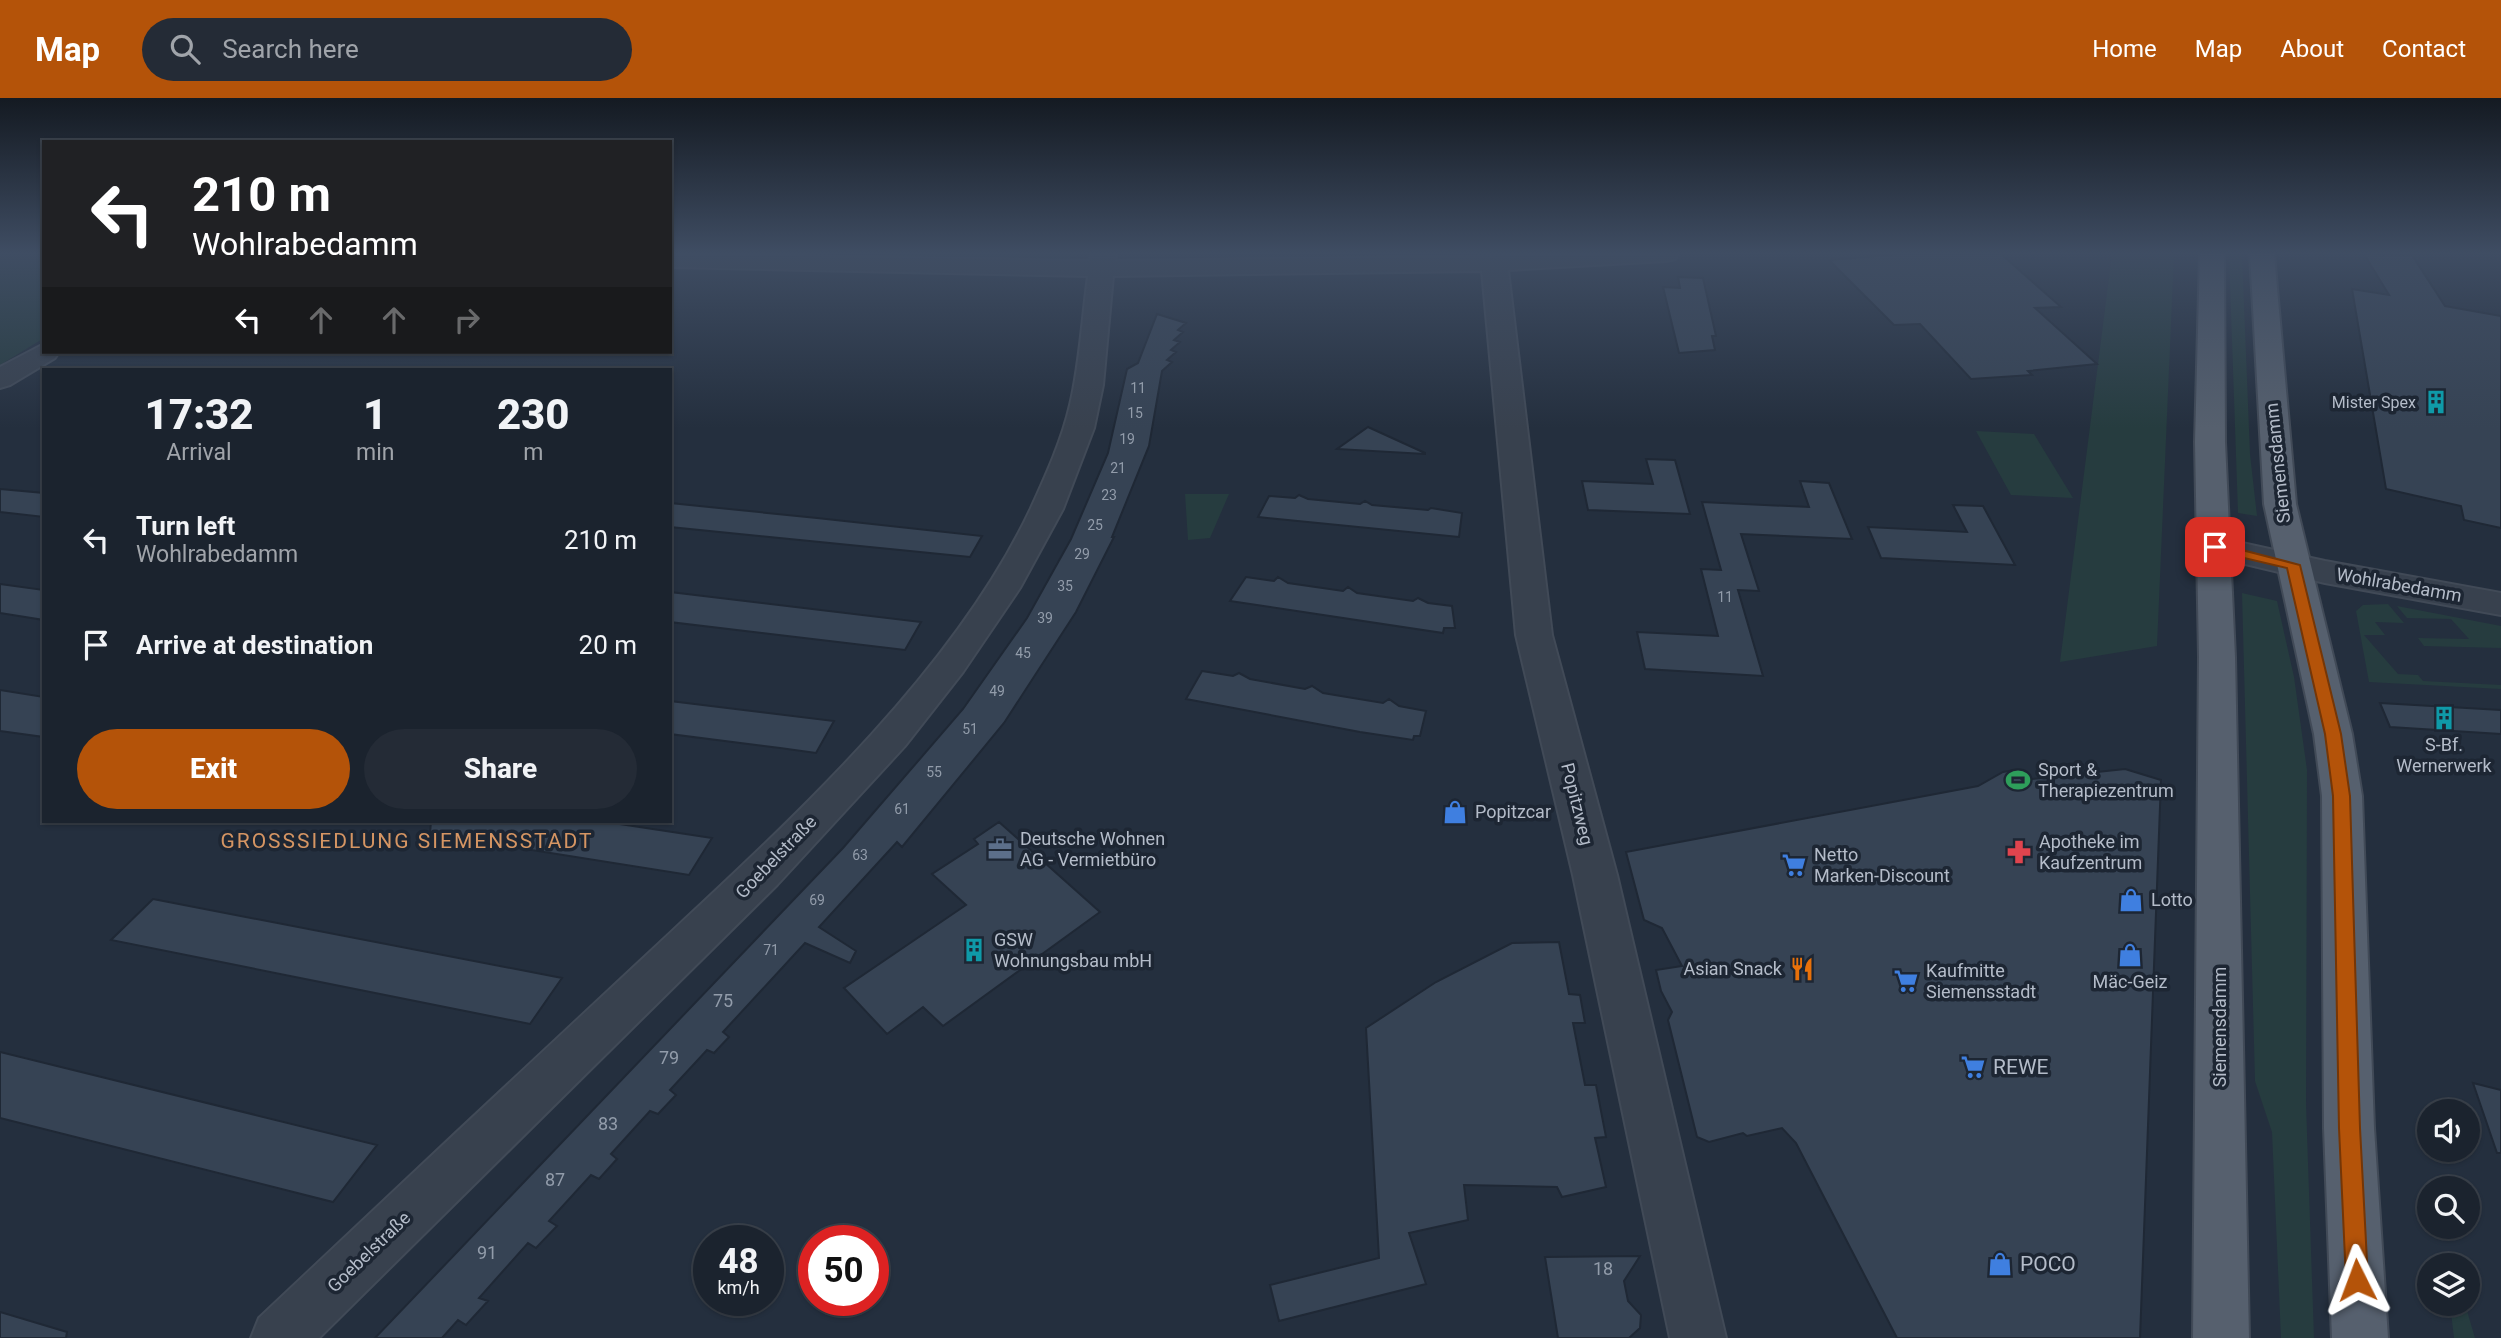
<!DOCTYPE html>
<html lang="en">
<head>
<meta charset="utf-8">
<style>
  :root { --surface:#1b232e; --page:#242b36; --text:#f1f3f6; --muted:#a0a4aa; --line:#39404a; --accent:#b45309 }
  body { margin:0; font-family:Roboto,sans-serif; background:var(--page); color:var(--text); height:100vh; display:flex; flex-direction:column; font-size:26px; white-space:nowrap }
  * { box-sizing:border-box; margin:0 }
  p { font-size:23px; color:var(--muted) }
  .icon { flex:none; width:38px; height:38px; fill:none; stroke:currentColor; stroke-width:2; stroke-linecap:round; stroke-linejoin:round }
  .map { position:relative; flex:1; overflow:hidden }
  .sheet { position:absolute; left:42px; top:270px; width:630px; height:455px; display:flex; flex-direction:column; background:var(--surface); border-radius:0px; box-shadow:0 2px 5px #0004,0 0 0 2px var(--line) }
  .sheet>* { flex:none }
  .top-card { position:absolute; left:42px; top:42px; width:630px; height:214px; border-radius:0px; box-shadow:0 2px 5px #0004,0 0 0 2px var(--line); background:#202124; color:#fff; overflow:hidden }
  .buttons { position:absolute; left:2417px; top:1001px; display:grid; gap:14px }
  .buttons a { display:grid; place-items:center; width:63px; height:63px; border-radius:50%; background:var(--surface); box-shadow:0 2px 5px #0004,0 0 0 2px var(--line); font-size:35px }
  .speed { position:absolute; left:693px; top:1127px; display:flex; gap:14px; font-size:35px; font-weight:700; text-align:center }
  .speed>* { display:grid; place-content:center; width:91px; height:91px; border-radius:50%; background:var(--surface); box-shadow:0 2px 5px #0004,0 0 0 2px var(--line); line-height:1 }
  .speed small { font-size:18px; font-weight:400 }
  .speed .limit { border:10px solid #d22; background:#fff; color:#111 }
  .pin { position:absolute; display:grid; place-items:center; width:60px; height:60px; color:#fff; margin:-30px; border-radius:14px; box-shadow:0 4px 10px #0006 }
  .me { position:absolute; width:77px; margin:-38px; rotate:357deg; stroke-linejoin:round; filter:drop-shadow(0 0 5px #0008) }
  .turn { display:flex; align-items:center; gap:24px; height:147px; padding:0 35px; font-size:32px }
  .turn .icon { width:91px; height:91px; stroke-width:2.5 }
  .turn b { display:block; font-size:49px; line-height:60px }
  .lanes { display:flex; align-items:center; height:66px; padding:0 35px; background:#0003; justify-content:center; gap:35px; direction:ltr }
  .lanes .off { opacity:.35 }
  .eta { display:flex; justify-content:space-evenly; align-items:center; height:119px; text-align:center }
  .eta b { font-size:42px; font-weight:800; line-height:49px }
  .primary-button { display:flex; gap:14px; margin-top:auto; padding:14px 35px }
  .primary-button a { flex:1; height:80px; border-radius:42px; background:var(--accent); color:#fff; font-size:28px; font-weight:800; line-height:80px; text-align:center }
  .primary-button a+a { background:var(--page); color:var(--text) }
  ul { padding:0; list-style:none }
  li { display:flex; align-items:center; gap:21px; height:105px; padding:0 35px }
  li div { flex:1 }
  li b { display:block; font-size:26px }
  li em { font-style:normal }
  header { display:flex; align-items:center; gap:42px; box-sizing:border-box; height:98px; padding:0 35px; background:var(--accent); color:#fff }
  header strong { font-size:33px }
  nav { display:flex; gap:38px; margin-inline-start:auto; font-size:24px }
  .search { width:490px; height:63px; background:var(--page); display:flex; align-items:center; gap:18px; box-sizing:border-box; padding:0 24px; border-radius:38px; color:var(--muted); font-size:26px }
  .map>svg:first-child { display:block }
  .green { fill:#263c3f }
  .building { fill:#364354; stroke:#1f2835; stroke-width:2 }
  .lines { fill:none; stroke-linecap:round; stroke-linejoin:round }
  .minor-casing { stroke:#414a57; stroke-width:4 }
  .major-casing { stroke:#414a57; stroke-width:4 }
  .minor { fill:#38414e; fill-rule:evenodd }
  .major { fill:#56606e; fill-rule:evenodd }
  .route { fill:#b45309; stroke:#753606; stroke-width:2 }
  .labels { text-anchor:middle; stroke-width:7; stroke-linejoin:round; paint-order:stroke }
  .number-label { font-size:14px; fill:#929caa }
  .far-poi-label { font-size:16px; fill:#b4bcc9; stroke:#1d2633; text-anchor:end }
  .street-label { font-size:18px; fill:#b4bcc9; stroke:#1d2633 }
  .poi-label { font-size:18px; fill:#b4bcc9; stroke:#1d2633; text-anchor:start }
  .near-number-label { font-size:18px; fill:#929caa }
  .quarter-label { font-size:21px; letter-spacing:2px; fill:#d59563; stroke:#1d2633 }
  .near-poi-label { font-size:21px; fill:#b4bcc9; stroke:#1d2633; text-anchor:start }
</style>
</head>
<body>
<header>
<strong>Map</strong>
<div class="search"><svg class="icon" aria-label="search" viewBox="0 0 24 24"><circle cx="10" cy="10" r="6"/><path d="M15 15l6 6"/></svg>Search here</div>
<nav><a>Home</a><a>Map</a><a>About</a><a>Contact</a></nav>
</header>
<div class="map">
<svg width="2501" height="1240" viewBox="0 0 2501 1240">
  <rect width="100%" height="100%" fill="#242f3e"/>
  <path class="green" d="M 0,156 L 44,156 L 44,240 L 0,267 Z
    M 884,156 L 1080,156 L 1068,161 L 891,159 Z
    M 2112,156 L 2174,156 L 2157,548 L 2060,564 Z
    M 2229,156 L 2242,156 L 2250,356 L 2257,418 L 2238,415 Z
    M 1976,333 L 2034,336 L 2073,400 L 2011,397 Z
    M 1185,396 L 1229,396 L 1210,440 L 1188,442 Z
    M 2242,495 L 2277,503 L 2294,579 L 2307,672 L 2306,1006 L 2314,1240 L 2281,1240 L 2272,1034 L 2255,983 Z
    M 2388,506 L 2404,525 L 2375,524 L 2385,537 L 2364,537 L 2398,576 L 2418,577 L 2423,583 L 2501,587 L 2501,591 L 2369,584 L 2356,513 L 2363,507 Z
    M 2397,508 L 2501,528 L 2501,550 L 2424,548 L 2418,540 L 2469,541 L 2451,521 L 2407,520 Z
    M 2450,1206 L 2465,1206 L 2475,1240 L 2454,1240 Z"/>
  <path class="building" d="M 1901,156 L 2001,156 L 2061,209 L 2035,210 L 2097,266 L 2028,273 L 2032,277 L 1971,281 L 1920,226 L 1894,227 L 1829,162 Z
    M 2364,156 L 2412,157 L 2445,208 L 2501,218 L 2501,430 L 2464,422 L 2461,408 L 2386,391 L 2352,191 L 2389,197 Z
    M 1678,179 L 1703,180 L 1716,238 L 1712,238 L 1715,252 L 1679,255 L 1663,189 L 1680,190 Z
    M 1157,216 L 1186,225 L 1178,232 L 1183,234 L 1174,242 L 1180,244 L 1171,252 L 1176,254 L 1167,262 L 1172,264 L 1162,273 L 1149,348 L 1112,439 L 1114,439 L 1076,514 L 1004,625 L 902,749 L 897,744 L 819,829 L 856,853 L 850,865 L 805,845 L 723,934 L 729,939 L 714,955 L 707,952 L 670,992 L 676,997 L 658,1016 L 650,1013 L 611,1056 L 617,1061 L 599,1081 L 591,1077 L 549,1123 L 557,1128 L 536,1150 L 528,1145 L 479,1200 L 488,1203 L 466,1227 L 458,1222 L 442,1240 L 375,1240 L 843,750 L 963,611 L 1027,520 L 1071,441 L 1108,355 L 1127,271 L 1138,265 Z
    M 1368,329 L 1425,355 L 1425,356 L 1337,351 Z
    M 1646,361 L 1675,362 L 1690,416 L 1588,412 L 1582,383 L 1653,386 Z
    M 1800,383 L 1829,385 L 1852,441 L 1741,436 L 1759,493 L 1738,492 L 1763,578 L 1645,571 L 1637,534 L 1718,538 L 1701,471 L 1721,472 L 1702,404 L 1809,409 Z
    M 0,391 L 44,395 L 44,419 L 0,414 Z
    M 1299,397 L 1308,401 L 1360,406 L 1365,403 L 1372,407 L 1428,412 L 1431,410 L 1462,415 L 1459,439 L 1258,419 L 1269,398 L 1295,400 Z
    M 670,405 L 817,420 L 982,438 L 970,459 L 670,429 Z
    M 1953,407 L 1983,408 L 2015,467 L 1881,460 L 1868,429 L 1967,434 Z
    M 1246,479 L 1274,483 L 1278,479 L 1288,485 L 1343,493 L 1348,489 L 1357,495 L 1413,503 L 1418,500 L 1428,505 L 1452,508 L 1455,530 L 1444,530 L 1443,535 L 1230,503 Z
    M 0,486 L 44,492 L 44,522 L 0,515 Z
    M 670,494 L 921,524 L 905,552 L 670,524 Z
    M 1202,573 L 1233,578 L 1239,575 L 1250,581 L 1305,591 L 1312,588 L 1323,595 L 1383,605 L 1389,601 L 1399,608 L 1426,613 L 1420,638 L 1414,638 L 1413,642 L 1360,634 L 1186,601 Z
    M 0,592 L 44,599 L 44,639 L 0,633 Z
    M 670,603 L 834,623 L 816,655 L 780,650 L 670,636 Z
    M 2380,605 L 2501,612 L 2501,636 L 2390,629 Z
    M 2125,671 L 2161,682 L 2140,1240 L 1897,1240 L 1796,1045 L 1782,1030 L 1747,1038 L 1743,1035 L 1709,1044 L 1697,1039 L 1668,922 L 1672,914 L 1661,893 L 1656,872 L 1682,868 L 1662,830 L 1644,822 L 1626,754 L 1978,688 L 2003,674 L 2014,672 L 2022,682 Z
    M 431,723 L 600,723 L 712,740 L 689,777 L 430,736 Z
    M 999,724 L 1100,814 L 943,928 L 923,909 L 887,936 L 844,890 L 966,807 L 932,776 L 978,746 L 974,741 Z
    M 153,801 L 562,880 L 530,926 L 111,842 Z
    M 1559,844 L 1569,896 L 1580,897 L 1585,925 L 1573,925 L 1585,987 L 1596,987 L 1606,1039 L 1595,1040 L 1606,1089 L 1562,1099 L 1557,1089 L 1464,1087 L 1468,1122 L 1409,1135 L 1426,1186 L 1279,1223 L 1270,1187 L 1379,1160 L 1366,930 L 1436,884 L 1512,845 Z
    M 0,954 L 377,1047 L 333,1104 L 0,1020 Z
    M 2473,985 L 2501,992 L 2501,1055 L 2497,1055 Z
    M 1640,1158 L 1624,1183 L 1628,1203 L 1641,1217 L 1640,1230 L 1629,1240 L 1558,1240 L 1545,1159 Z
    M 0,1214 L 67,1234 L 66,1240 L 0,1240 Z"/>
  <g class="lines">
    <g class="minor-casing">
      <path id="minor" d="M 670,156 L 1090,163 L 1091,156 L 1116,156 L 1115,163 L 1678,156 L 1675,161 L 1666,163 L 1508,172 L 1552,537 L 1617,777 L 1726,1240 L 1670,1240 L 1573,777 L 1516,537 L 1482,173 L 1113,178 L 1103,287 L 1094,330 L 1063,411 L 1020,490 L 963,574 L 905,648 L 777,787 L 319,1240 L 251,1240 L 259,1220 C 385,1101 512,982 639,864 C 776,736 951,581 1031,410 C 1046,377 1062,342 1070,307 C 1080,265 1082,221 1088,178 L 670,169 Z
        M 44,246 L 44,254 L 59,254 L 55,260 L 10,287 L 0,290 L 0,269 Z
        M 2215,439 L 2325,463 L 2501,495 L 2501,517 L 2325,485 L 2203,456 L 2198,449 L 2203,442 Z"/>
    </g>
    <g class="major-casing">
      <path id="major" d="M 2200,156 L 2224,156 L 2225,344 L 2235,559 L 2249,1240 L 2193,1240 L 2199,559 L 2195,344 Z
        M 2250,156 L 2274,156 L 2296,406 L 2352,636 L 2362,698 L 2374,1030 L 2388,1240 L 2332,1240 L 2324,1030 L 2322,698 L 2314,636 L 2264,406 Z"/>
    </g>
    <use href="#minor" class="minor"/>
    <use href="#major" class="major"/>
  </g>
  <linearGradient id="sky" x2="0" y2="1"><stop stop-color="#141a22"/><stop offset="0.47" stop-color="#3f4d63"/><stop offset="1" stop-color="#3f4d63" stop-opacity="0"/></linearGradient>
  <rect width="2501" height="330" fill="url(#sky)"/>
  <path class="route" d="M 2215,445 L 2300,467 L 2341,636 L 2350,698 L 2360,1030 L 2368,1182 L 2365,1190 L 2357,1193 L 2349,1190 L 2346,1182 L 2339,1030 L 2333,698 L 2325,636 L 2287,470 L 2210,452 L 2210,446 Z"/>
  <defs>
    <g id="building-bare" transform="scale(1.89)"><path d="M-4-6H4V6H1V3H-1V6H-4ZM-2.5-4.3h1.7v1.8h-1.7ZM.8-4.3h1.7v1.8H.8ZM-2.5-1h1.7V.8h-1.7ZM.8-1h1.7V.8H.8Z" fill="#0f9aa8" stroke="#1d2633" stroke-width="2.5" paint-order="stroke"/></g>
    <g id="stadium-bare" transform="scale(1.89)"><path d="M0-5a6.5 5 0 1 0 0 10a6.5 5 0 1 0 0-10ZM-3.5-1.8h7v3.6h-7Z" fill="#2e9e5b" stroke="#1d2633" stroke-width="2.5" paint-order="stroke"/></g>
    <g id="shop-bare" transform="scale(1.89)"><path d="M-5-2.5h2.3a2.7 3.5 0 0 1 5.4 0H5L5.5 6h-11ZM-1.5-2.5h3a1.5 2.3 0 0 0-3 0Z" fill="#3f7fe0" stroke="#1d2633" stroke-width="2.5" paint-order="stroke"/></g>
    <g id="office-bare" transform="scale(1.89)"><path d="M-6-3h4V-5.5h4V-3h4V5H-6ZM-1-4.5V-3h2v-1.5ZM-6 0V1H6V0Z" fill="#5c6f8a" stroke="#1d2633" stroke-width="2.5" paint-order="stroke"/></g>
    <g id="pharmacy-bare" transform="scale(1.89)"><path d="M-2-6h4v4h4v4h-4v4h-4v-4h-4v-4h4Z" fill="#e0444e" stroke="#1d2633" stroke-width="2.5" paint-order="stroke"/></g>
    <g id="supermarket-bare" transform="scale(1.89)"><path d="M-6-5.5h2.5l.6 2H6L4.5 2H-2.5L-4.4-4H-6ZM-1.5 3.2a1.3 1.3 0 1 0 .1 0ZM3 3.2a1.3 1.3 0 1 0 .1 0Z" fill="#3f7fe0" stroke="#1d2633" stroke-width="2.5" paint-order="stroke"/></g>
    <g id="restaurant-bare" transform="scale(1.89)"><path d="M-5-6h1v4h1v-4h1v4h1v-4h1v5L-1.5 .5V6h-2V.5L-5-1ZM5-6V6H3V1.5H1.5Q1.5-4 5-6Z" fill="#e8710a" stroke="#1d2633" stroke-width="2.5" paint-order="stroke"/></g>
  </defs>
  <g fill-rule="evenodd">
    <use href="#building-bare" x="2436" y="304"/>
    <use href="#building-bare" x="2444" y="620"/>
    <use href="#stadium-bare" x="2018" y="682"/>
    <use href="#shop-bare" x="1455" y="714"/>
    <use href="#office-bare" x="1000" y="751"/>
    <use href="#pharmacy-bare" x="2019" y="754"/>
    <use href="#supermarket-bare" x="1794" y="767"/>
    <use href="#shop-bare" x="2131" y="802"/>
    <use href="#building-bare" x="974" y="852"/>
    <use href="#shop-bare" x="2130" y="857"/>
    <use href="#restaurant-bare" x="1802" y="871"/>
    <use href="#supermarket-bare" x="1906" y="883"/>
    <use href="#supermarket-bare" x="1973" y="969"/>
    <use href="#shop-bare" x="2000" y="1166"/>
  </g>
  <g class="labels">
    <g class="number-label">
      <text x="1138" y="295">11</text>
      <text x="1135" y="320">15</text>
      <text x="1127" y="346">19</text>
      <text x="1118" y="375">21</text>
      <text x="1109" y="402">23</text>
      <text x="1095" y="432">25</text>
      <text x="1082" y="461">29</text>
      <text x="1065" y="493">35</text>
      <text x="1725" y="504">11</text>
      <text x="1045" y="525">39</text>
      <text x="1023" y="560">45</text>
      <text x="997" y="598">49</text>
      <text x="970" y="636">51</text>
      <text x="934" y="679">55</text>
      <text x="902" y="716">61</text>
      <text x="860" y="762">63</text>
      <text x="817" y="807">69</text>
      <text x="771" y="857">71</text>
    </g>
    <g class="far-poi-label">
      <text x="2416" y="310">Mister Spex</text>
    </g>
    <g class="street-label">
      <text transform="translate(2278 365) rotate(-96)" y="6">Siemensdamm</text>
      <text transform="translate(2399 487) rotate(10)" y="6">Wohlrabedamm</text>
      <text transform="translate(1577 706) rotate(76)" y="6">Popitzweg</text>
      <text transform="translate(776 759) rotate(-46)" y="6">Goebelstraße</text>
      <text transform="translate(2220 929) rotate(-90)" y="6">Siemensdamm</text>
      <text transform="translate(369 1154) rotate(-44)" y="6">Goebelstraße</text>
    </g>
    <g class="poi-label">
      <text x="2444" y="653" text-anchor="middle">S-Bf.<tspan x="2444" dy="21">Wernerwerk</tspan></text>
      <text x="2038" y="678">Sport &amp;<tspan x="2038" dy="21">Therapiezentrum</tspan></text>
      <text x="1475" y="720">Popitzcar</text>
      <text x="1020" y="747">Deutsche Wohnen<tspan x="1020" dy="21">AG - Vermietbüro</tspan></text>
      <text x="2039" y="750">Apotheke im<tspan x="2039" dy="21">Kaufzentrum</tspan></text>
      <text x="1814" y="763">Netto<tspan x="1814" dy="21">Marken-Discount</tspan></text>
      <text x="2151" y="808">Lotto</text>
      <text x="994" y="848">GSW<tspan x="994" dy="21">Wohnungsbau mbH</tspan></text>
      <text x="1782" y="877" text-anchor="end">Asian Snack</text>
      <text x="1926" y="879">Kaufmitte<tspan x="1926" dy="21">Siemensstadt</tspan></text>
      <text x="2130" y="890" text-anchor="middle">Mäc-Geiz</text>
    </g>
    <g class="near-number-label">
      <text x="723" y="909">75</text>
      <text x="669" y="966">79</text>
      <text x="608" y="1032">83</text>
      <text x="555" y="1088">87</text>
      <text x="487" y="1161">91</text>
      <text x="1603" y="1177">18</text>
    </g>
    <g class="quarter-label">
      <text x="407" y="750">GROSSSIEDLUNG SIEMENSSTADT</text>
    </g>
    <g class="near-poi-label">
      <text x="1993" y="976">REWE</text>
      <text x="2020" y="1173">POCO</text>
    </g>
  </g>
</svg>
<div class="buttons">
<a><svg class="icon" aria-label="sound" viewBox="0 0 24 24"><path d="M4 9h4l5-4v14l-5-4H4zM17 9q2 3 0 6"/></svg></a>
<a><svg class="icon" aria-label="search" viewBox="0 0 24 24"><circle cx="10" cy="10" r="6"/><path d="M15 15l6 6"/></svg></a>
<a><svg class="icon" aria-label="layers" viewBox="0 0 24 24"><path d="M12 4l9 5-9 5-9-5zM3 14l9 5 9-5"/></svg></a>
</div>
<div class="speed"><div>48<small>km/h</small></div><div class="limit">50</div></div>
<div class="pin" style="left:2215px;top:449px;background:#d93025"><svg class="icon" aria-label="arrive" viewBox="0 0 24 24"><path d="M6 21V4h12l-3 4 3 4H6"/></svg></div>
<svg class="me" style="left:2357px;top:1182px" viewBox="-20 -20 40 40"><path d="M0-17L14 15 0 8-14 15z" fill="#b45309" stroke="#fff" stroke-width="4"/></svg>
<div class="top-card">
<div class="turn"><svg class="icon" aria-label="left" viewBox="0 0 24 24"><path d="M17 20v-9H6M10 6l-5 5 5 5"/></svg><div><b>210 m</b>Wohlrabedamm</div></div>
<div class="lanes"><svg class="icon" aria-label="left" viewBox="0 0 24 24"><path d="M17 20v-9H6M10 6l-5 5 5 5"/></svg><svg class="icon off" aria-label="ahead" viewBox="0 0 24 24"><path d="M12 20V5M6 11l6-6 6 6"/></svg><svg class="icon off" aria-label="ahead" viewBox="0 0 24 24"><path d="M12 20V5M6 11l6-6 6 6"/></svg><svg class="icon off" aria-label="right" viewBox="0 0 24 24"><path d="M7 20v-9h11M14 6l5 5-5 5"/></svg></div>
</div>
<section class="sheet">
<div class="eta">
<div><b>17:32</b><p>Arrival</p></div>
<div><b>1</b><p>min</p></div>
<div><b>230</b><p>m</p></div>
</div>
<ul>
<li><svg class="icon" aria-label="left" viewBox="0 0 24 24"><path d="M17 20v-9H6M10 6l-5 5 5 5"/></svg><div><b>Turn left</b><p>Wohlrabedamm</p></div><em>210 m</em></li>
<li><svg class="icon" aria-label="arrive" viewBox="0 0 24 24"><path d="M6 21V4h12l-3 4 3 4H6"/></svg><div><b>Arrive at destination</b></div><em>20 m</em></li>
</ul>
<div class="primary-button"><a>Exit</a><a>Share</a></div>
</section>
</div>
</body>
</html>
